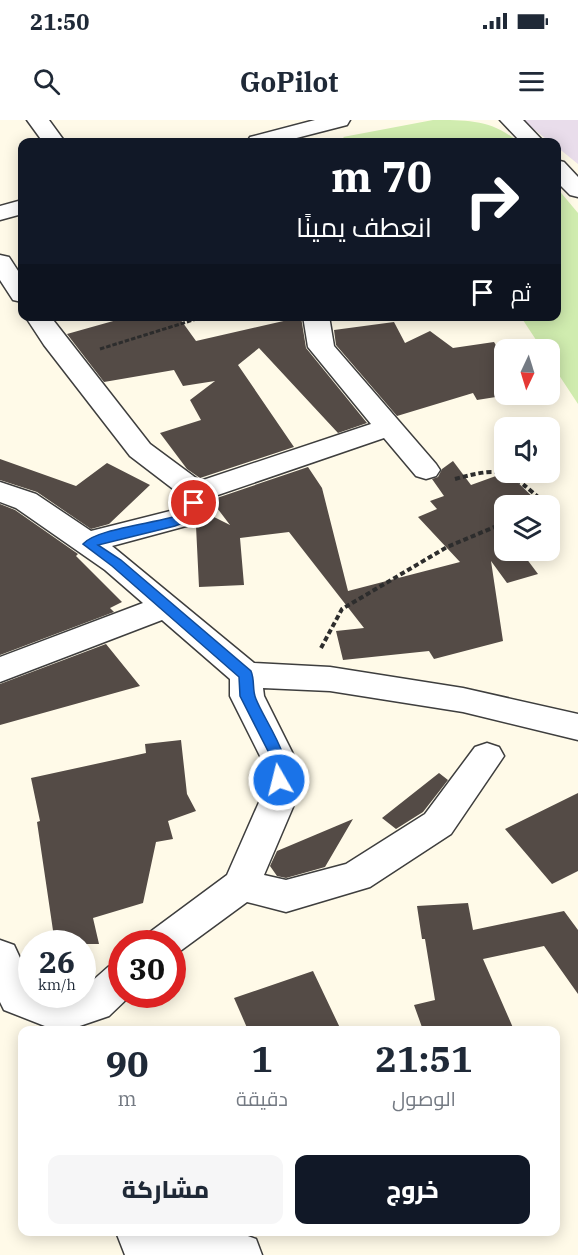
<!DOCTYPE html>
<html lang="ar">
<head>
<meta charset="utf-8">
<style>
  :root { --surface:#fff; --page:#f6f6f7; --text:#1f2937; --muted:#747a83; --accent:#111827 }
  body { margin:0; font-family:"IBM Plex Serif",Cairo,serif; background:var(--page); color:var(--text); direction:rtl; height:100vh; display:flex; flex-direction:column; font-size:22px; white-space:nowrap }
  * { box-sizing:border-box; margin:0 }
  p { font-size:20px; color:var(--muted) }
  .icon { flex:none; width:33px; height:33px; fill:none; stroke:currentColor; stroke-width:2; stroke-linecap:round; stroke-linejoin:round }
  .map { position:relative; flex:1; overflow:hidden; direction:ltr }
  .side { position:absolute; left:18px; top:906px; width:542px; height:210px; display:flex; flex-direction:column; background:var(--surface); border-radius:12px; box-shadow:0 3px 15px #0003; direction:rtl }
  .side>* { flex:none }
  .top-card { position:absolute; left:18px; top:18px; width:543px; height:183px; border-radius:12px; box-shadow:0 3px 15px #0003; direction:rtl; background:#111827; color:#fff; overflow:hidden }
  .needle { width:39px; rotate:184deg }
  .fabs { position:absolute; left:494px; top:219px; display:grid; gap:12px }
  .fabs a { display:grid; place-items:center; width:66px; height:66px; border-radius:12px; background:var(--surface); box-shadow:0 3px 15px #0003; font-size:30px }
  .speed { position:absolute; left:18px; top:810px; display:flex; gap:12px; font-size:30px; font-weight:700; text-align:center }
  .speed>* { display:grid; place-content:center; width:78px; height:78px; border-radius:50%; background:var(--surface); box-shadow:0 3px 15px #0003; line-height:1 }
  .speed small { font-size:15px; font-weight:400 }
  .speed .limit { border:9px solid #d22; background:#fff; color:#111 }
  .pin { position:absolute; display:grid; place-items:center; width:51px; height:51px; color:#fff; margin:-26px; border:3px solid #fff; border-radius:50%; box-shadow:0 2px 6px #0007 }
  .me { position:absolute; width:66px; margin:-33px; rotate:352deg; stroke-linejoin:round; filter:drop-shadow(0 0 4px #0008) }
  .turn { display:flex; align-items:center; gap:21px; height:126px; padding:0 30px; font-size:27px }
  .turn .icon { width:78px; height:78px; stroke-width:2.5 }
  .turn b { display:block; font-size:42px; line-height:51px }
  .then { display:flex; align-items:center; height:57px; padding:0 30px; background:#0003; gap:12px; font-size:22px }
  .eta { display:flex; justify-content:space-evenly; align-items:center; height:102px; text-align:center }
  .eta b { font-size:36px; font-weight:800; line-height:42px }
  .primary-button { display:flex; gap:12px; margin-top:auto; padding:12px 30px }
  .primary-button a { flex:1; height:69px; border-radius:12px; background:var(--accent); color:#fff; font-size:24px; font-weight:800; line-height:69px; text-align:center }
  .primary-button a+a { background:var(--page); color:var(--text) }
  .status { display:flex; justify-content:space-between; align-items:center; height:42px; padding:0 30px; background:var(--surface); direction:ltr }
  .status svg { height:16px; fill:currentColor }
  header { display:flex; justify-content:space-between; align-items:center; height:78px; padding:0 30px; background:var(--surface); font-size:27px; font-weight:800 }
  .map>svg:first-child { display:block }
  .industrial { fill:#e9ddeb }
  .green { fill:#d0ecaf }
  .building { fill:#544b46 }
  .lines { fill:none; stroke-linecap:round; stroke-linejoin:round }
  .minor-casing { stroke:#3e3e3e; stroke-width:3 }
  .tertiary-casing { stroke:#3e3e3e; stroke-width:3 }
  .path-far1 { stroke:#2d2d2d; stroke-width:3; stroke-dasharray:4.5 2; stroke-linecap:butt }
  .path { stroke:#2d2d2d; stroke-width:4; stroke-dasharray:5 3; stroke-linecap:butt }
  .minor { fill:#fff; fill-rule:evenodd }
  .tertiary { fill:#fff; fill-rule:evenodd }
  .route { fill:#1a73e8; stroke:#114b97; stroke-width:1.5 }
</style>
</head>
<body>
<div class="status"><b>21:50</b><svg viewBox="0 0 49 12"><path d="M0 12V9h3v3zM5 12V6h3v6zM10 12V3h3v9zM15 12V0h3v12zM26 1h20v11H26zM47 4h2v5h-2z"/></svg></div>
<header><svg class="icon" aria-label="menu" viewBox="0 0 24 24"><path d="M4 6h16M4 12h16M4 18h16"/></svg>GoPilot<svg class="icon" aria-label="search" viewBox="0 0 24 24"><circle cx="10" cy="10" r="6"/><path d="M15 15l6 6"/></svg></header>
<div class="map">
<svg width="578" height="1135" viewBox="0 0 578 1135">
  <rect width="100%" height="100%" fill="#fffae8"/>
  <path class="industrial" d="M 522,0 L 578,0 L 578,44 L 557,27 L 556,22 L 550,22 Z"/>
  <path class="green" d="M 433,0 C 468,0 493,0 518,22 L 348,22 L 343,17 Z
    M 557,68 L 578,93 L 578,284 L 549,240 L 549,230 L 542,229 L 521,197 L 556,196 Z"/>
  <path class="building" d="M 131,196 L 178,196 L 196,221 L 301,197 L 306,228 L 367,303 L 338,313 L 259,228 L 238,245 L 294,327 L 200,358 L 187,349 L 160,313 L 201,300 L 190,280 L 215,261 L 183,266 L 174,250 L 104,262 L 67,214 Z
    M 394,202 L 405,223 L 430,211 L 453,228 L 494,222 L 504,238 L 504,274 L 515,274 L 477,280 L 473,273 L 397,296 L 336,225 L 334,210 Z
    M 0,339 L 76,366 L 107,343 L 150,365 L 109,404 L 91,409 L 37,372 L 0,360 Z
    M 453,341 L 471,365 L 507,352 L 540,384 L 504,386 L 504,398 L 498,400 L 504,409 L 504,430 L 520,430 L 538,454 L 507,463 L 491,441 L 503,521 L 434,539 L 429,531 L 343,540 L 336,511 L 364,508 L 289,412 L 240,418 L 244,465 L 199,467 L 196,406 L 203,403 L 208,394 L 230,405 L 211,380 L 308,347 L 322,368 L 348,471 L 460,442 L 418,397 L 437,389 L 430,381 L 444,376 L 432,359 L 438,357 L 442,349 Z
    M 0,384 L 15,390 L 78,434 L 76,436 L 122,482 L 110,488 L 114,492 L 0,535 Z
    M 106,524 L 140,566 L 0,605 L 0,564 Z
    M 181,620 L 187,674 L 196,691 L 168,701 L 173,719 L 156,722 L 143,783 L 93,798 L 99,824 L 55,824 L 37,702 L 40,701 L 31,658 L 146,633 L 145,624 Z
    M 439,653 L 448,660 L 423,692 L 396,709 L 382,698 Z
    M 578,673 L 578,751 L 552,764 L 505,709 Z
    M 353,699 L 325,747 L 286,758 L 277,756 L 270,746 L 277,731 Z
    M 468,783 L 473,810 L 564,791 L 578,810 L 578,874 L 544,826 L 483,839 L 514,910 L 423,910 L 414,885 L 435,880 L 425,819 L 422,819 L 417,786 Z
    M 313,851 L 341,910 L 248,910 L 234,878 Z"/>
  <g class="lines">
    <g class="minor-casing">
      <path id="minor" d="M 27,0 L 49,0 L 65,22 L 43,22 Z
        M 0,135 L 9,137 L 22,157 L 22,182 L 13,180 L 0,160 Z
        M 25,196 L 50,196 L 150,324 L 200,361 L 371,304 L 308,227 L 303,196 L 329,196 L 334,226 L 436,344 L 440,350 L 436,356 L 426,359 L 416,356 L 384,318 L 209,378 L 206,395 L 201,402 L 112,426 L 254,543 L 330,547 L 463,568 L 578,594 L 578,620 L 463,592 L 330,571 L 263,568 L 264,576 L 296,640 L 296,680 L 264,755 L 286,760 L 346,744 L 425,694 L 475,627 L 487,623 L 499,627 L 504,636 L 451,714 L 370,767 L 286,792 L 247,782 L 172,837 L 172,824 L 145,824 L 150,812 L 227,755 L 260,680 L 262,640 L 230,576 L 230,559 L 162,500 L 0,562 L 0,537 L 143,483 L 105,450 L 16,388 L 0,382 L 0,362 L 36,374 L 91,411 L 178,389 L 181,375 L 130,336 L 44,225 Z
        M 0,820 L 14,825 L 32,864 L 32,874 L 55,874 L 61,877 L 82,874 L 82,870 L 108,847 L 122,842 L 122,874 L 132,874 L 109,896 L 68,910 L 55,910 L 4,890 L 0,882 Z
        M 116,1112 L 237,1112 L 256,1119 L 262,1135 L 125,1135 Z"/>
    </g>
    <g class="tertiary-casing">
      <path id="tertiary" d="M 315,0 L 350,0 L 347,5 L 281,22 L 247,22 L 250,17 Z
        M 500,0 L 523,0 L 544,22 L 521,22 Z
        M 556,40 L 564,42 L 578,57 L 578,77 L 570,75 L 556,61 Z
        M 22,80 L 22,94 L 0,100 L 0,86 Z"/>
    </g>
    <path class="path-far1" d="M 100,229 L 206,196"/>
    <path class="path" d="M 455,359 C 506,345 508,351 546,384 L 543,386
      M 321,528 L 342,489 L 447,427 L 504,403"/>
    <use href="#minor" class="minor"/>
    <use href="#tertiary" class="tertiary"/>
  </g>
  <path class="route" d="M 194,379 L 200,383 L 196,398 L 175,406 L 98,425 L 121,440 L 251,551 C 255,560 252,571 256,579 C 265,602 295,640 284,664 L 273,664 L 271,660 L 272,639 L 240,576 L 239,557 L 112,446 L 83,424 C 96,408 162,403 186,393 L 188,383 Z"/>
</svg>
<div class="fabs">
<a><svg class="needle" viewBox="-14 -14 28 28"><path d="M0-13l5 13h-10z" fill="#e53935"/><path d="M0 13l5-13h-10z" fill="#747a83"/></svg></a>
<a><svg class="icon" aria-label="sound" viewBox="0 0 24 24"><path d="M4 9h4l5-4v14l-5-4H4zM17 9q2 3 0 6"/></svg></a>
<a><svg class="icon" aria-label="layers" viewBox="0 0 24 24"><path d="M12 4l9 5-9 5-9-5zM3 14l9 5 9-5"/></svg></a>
</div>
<div class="speed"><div>26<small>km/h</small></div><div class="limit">30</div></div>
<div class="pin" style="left:194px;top:383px;background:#d93025"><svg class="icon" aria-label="arrive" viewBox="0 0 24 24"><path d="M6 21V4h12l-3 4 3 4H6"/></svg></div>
<svg class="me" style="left:279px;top:660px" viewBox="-20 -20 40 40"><circle r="17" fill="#1a73e8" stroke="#fff" stroke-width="3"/><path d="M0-11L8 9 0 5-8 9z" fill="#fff"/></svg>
<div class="top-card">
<div class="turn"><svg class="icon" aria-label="right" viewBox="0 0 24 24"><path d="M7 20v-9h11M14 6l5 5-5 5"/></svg><div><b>70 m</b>انعطف يمينًا</div></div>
<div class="then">ثم<svg class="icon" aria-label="arrive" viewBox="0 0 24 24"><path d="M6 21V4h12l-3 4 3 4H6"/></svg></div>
</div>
<section class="side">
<div class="eta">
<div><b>21:51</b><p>الوصول</p></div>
<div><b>1</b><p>دقيقة</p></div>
<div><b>90</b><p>m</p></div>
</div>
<div class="primary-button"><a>خروج</a><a>مشاركة</a></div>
</section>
</div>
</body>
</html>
